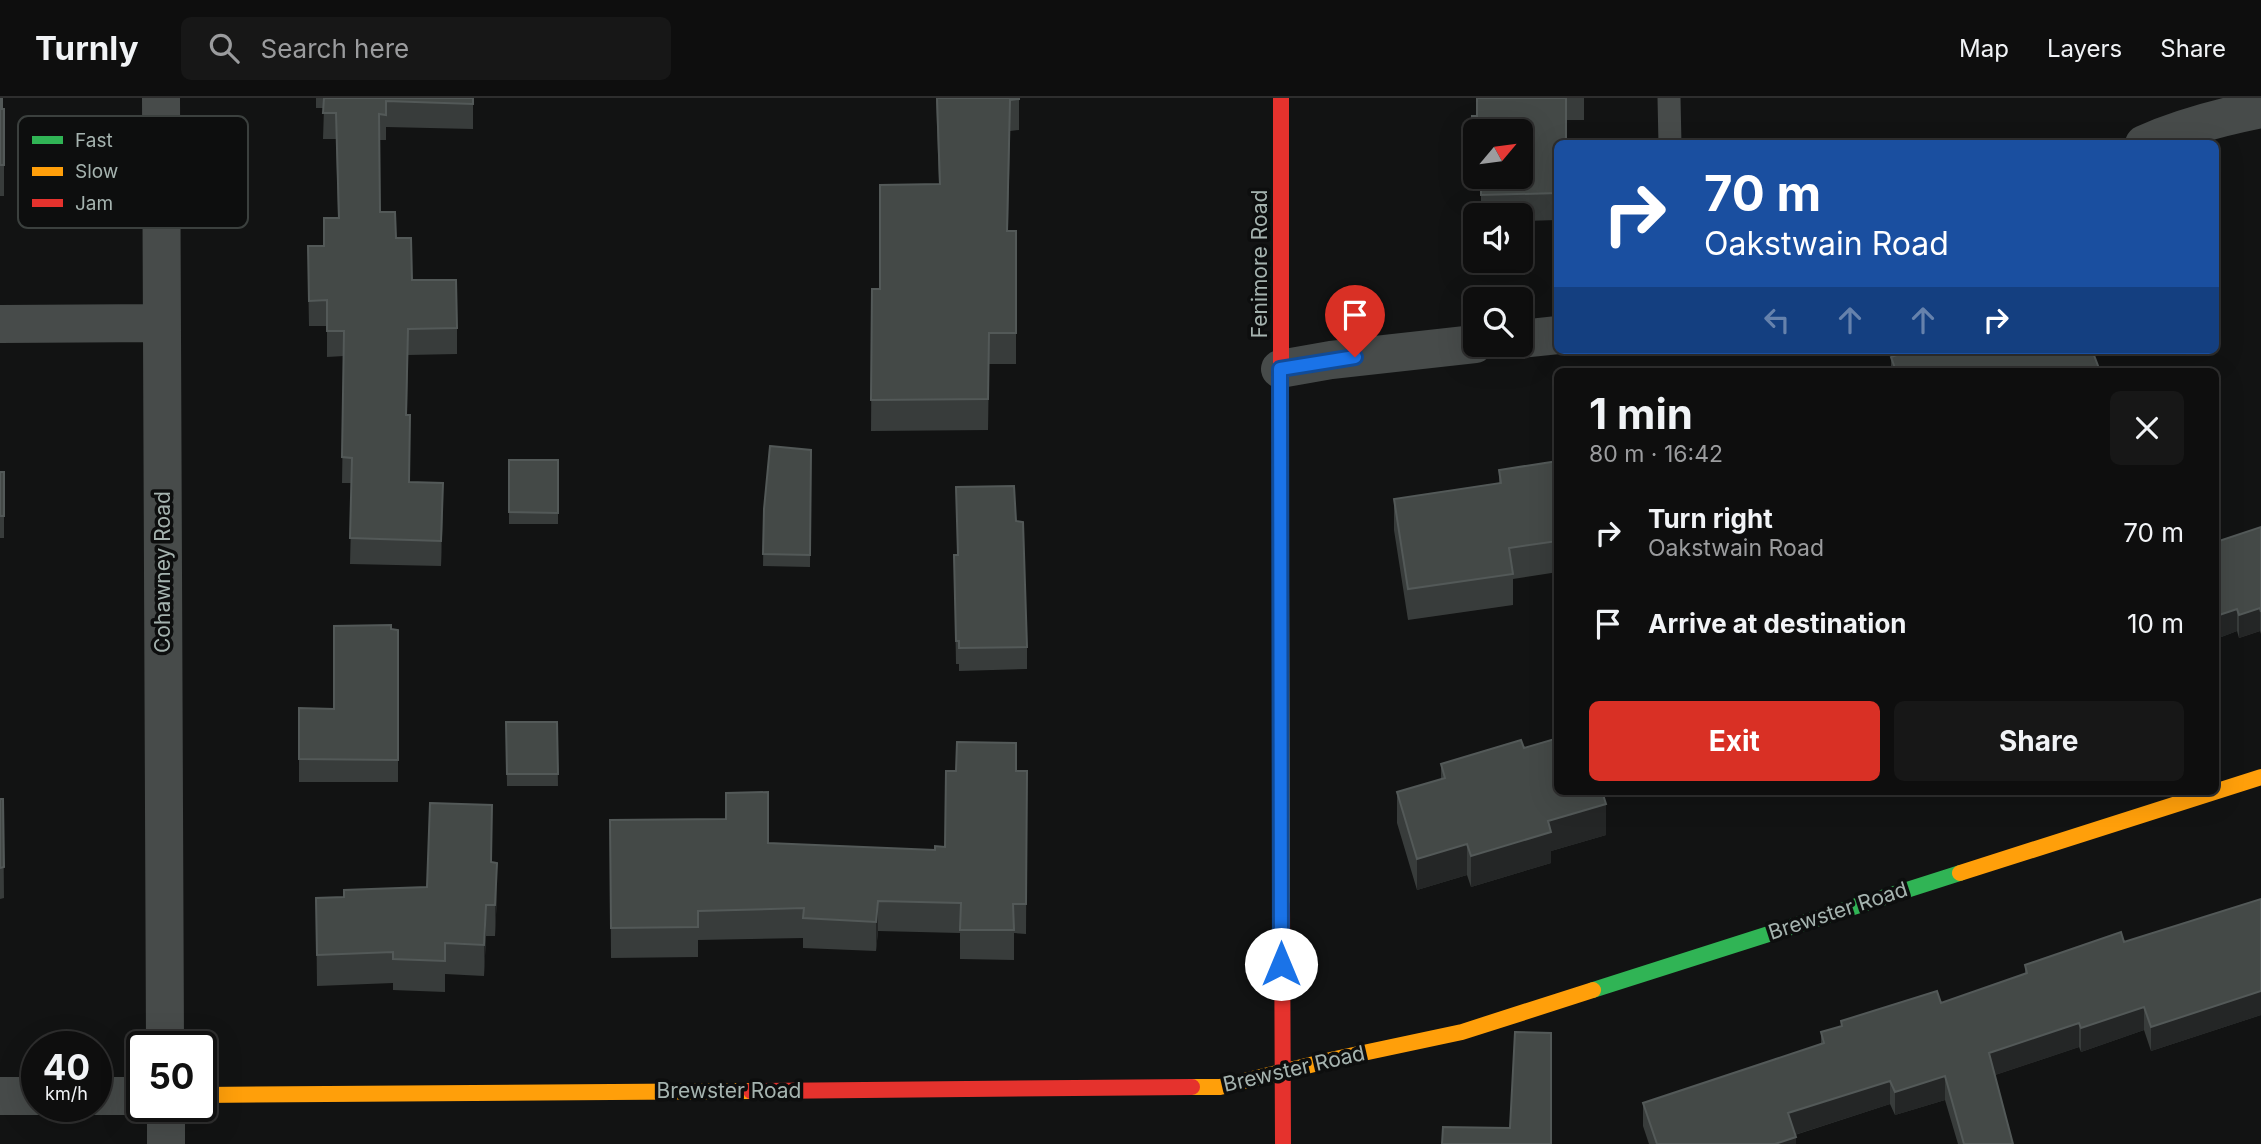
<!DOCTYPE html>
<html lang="en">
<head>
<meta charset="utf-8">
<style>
  :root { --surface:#0e0e0e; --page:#171717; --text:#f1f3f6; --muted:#9b9c9e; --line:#2e2e2e; --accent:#d93025 }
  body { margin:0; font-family:Inter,sans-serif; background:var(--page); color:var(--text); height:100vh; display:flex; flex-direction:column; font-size:26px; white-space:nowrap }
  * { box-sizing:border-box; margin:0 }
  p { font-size:23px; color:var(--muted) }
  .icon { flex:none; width:38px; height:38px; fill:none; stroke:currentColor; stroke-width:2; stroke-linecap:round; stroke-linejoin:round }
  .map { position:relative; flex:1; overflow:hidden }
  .drawer { position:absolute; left:1554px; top:270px; width:665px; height:427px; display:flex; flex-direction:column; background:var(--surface); border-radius:10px; box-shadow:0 7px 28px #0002,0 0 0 2px var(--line) }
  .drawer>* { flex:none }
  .top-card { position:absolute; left:1554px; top:42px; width:665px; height:214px; border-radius:10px; box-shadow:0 7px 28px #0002,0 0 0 2px var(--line); background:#1a4fa0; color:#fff; overflow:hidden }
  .needle { width:46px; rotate:61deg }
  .controls { position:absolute; left:1463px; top:21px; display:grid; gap:14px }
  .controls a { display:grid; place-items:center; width:70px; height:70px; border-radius:10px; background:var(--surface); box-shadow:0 7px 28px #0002,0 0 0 2px var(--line); font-size:35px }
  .speed { position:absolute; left:21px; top:933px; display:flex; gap:14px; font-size:35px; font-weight:700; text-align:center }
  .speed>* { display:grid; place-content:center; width:91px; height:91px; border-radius:50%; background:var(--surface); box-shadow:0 7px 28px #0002,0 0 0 2px var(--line); line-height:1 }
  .speed small { font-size:18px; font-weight:400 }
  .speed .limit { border:4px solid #111; border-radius:10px; background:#fff; color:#111 }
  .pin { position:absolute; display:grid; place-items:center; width:60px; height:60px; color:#fff; margin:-72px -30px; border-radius:50% 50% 50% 0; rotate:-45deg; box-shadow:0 0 7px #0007 }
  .pin .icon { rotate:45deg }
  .me { position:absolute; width:77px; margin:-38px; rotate:0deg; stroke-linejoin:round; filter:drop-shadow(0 0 5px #0008) }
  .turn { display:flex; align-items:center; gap:24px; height:147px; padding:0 35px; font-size:32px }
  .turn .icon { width:91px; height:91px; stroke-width:2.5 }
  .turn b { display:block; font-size:49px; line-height:60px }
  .lanes { display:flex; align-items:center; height:66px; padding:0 35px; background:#0003; justify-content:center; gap:35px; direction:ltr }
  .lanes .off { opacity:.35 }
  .round { display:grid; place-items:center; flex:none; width:74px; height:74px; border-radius:10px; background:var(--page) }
  .summary { display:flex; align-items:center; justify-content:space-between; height:119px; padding:0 35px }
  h1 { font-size:42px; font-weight:700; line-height:52px }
  .action { display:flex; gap:14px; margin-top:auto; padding:14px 35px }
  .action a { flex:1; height:80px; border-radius:10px; background:var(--accent); color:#fff; font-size:28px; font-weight:700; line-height:80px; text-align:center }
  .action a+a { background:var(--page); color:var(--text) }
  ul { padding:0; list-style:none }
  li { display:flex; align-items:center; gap:21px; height:91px; padding:0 35px }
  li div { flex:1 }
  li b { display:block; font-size:26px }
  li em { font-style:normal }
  header { display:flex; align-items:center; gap:42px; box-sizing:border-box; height:98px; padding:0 35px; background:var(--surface); border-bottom:2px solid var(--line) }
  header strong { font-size:33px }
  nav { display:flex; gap:38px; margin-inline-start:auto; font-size:24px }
  .search { width:490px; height:63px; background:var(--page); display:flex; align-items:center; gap:18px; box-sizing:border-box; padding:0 24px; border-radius:10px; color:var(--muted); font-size:26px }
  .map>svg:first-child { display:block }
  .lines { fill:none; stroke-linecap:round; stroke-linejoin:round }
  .lane { stroke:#474b4a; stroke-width:23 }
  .street { stroke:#474b4a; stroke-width:38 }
  .fast { stroke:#30b455; stroke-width:16 }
  .slow { stroke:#ff9f0a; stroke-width:16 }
  .jam { stroke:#e5322d; stroke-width:16 }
  .wall { fill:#383c3b; fill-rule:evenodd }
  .shaded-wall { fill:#242626 }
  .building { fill:#444947; stroke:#535958; stroke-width:2 }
  .route-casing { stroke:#114b97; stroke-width:18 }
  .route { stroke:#1a73e8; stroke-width:12 }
  .labels { text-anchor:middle; stroke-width:7; stroke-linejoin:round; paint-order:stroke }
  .street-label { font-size:21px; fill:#a5b3af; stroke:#0d0e0e }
  .key { fill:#0d0e0e; stroke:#3b403e; stroke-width:2 }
  .key-label { font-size:19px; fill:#a5b3af }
</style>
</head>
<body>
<header>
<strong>Turnly</strong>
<div class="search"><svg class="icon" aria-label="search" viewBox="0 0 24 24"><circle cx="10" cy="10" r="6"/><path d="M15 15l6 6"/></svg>Search here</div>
<nav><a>Map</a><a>Layers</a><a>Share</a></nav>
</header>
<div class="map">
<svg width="2261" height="1046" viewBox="0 0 2261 1046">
  <rect width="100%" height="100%" fill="#121313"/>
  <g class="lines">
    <path class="lane" d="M 1669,0 L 1670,46"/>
    <path class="street" d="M 161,0 L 165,948
      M 2144,46 C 2182,29 2221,19 2261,11
      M 0,226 L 162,225
      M 1521,241 L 1558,237
      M 1280,271 L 1331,262 L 1475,246
      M 0,998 L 37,998
      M 96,998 L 142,998
      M 166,1008 L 166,1046"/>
    <path class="fast" d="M 1593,892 L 1960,775"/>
    <path class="slow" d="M 1281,486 L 1282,808
      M 1960,775 L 2261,679
      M 1192,989 L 1220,989 L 1335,961 L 1462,934 L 1593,892
      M 201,997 L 751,993"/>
    <path class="jam" d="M 1281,486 L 1281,0
      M 1282,808 L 1283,1046
      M 751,993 L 1192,989"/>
  </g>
  <path class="wall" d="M 0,0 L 2,11 L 4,11 L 4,98 L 0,98 Z
    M 316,0 L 473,0 L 473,31 L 386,29 L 386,42 L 380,42 L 380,114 L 396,140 L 412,182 L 457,230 L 457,256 L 408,257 L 407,317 L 409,385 L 443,411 L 441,468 L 350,466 L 352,385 L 342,385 L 344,258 L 327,259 L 327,228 L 309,228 L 308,174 L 324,148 L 338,120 L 336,41 L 323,41 L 324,10 L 316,10 Z
    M 936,0 L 1019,0 L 1019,32 L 1010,33 L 1008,133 L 1016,133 L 1016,266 L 989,266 L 988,332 L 871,333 L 872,191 L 880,191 L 939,86 Z
    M 1476,0 L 1584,0 L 1584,22 L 1566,22 L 1558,46 L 1558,122 L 1521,123 L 1521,117 L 1481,117 L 1481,88 L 1472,88 L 1472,18 L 1477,18 ZM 1475,33 L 1521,79 L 1475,79 Z
    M 1969,256 L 2100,273 L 1891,273 L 1891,259 Z
    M 811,352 L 810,469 L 763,468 L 764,411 Z
    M 509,362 L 558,362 L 558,426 L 509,426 Z
    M 1558,363 L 1558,474 L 1513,481 L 1513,507 L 1408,522 L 1394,432 L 1394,401 L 1499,385 L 1499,372 Z
    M 0,374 L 4,374 L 4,440 L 0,440 Z
    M 956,389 L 1016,423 L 1027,549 L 1027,571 L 959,573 L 959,566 L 956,566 L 954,457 L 958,457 Z
    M 2261,429 L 2261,536 L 2260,533 L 2239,540 L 2237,533 L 2216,541 Z
    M 391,531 L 398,532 L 398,684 L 299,684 L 299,610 L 334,611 Z
    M 506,624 L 557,624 L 558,688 L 507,688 Z
    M 1524,650 L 1606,737 L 1551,753 L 1551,765 L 1471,789 L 1467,777 L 1417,792 L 1397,725 L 1397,694 L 1441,681 L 1441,666 Z
    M 956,673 L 1027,673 L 1026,836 L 1014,835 L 1014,862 L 960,861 L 960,835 L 878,833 L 876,853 L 803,850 L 803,840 L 698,842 L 698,859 L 611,860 L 610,722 L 726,721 L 726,695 L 768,745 L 935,752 L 945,749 Z
    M 0,701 L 3,701 L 4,800 L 0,801 Z
    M 492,738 L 492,764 L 497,796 L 495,838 L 486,838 L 484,878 L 445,876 L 445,894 L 393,892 L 393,885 L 317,888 L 316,800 L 344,799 L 344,792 L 427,789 Z
    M 2261,801 L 2261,917 L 2151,953 L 2144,932 L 2081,954 L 2079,949 L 1995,977 L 2013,1046 L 1958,1046 L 1945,1002 L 1895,1017 L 1890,1006 L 1795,1037 L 1796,1046 L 1649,1046 L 1643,1028 L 1643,1005 L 1821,946 L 1821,934 L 1841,928 L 1841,923 L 1941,905 L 2025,876 L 2025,867 L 2124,844 Z"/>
  <path class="shaded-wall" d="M 443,385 L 443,411 L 441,468 L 441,443 Z
    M 2260,510 L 2260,533 L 2239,540 L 2239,517 Z
    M 2237,511 L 2237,533 L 2216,541 L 2216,518 Z
    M 1780,693 L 1794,693 L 1780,697 Z
    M 1606,706 L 1606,737 L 1551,753 L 1551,765 L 1471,789 L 1471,758 L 1548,723 Z
    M 1467,746 L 1467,777 L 1417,792 L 1417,761 Z
    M 497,765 L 497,796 L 495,838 L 495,807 Z
    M 878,803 L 878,833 L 876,853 L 876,824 Z
    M 486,807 L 486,838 L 484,878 L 484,847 Z
    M 2261,893 L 2261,917 L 2151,953 L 2151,929 Z
    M 2144,909 L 2144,932 L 2081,954 L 2081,930 Z
    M 2079,925 L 2079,949 L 1989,979 L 1989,955 Z
    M 1945,978 L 1945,1002 L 1895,1017 L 1895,994 Z
    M 1890,983 L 1890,1006 L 1788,1039 L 1788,1015 Z
    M 1796,1039 L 1796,1046 L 1775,1046 Z"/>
  <path class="building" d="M 0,0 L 2,0 L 2,11 L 4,11 L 4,67 L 0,67 Z
    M 324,0 L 473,0 L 473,6 L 386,3 L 386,17 L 379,16 L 380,114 L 395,114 L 396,140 L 411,140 L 412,182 L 456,182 L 457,230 L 408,231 L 406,317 L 410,317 L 409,384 L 443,385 L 441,443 L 350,440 L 352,360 L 342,359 L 344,233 L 327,233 L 327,202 L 309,203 L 308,148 L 324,148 L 324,120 L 339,120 L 336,15 L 323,15 Z
    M 937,0 L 1019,0 L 1019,1 L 1010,2 L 1007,133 L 1016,133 L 1016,235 L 989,235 L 988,301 L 871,302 L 872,191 L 880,191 L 880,87 L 940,86 Z
    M 1477,0 L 1566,0 L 1566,46 L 1558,46 L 1558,95 L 1481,97 L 1481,79 L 1521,79 L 1521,33 L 1475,33 L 1475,61 L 1472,61 L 1472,18 L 1477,18 Z
    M 1911,252 L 1967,252 L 1969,256 L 1981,252 L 2092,252 L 2100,273 L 1896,273 L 1891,259 Z
    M 770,348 L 811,352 L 810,457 L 763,456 L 764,411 Z
    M 509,362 L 558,362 L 558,415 L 509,414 Z
    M 1558,363 L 1558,443 L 1509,450 L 1513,476 L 1408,491 L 1394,401 L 1501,385 L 1499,372 Z
    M 0,374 L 4,374 L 4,418 L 0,418 Z
    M 1014,388 L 1016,423 L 1023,424 L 1027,549 L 959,550 L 959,543 L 956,543 L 954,457 L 958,457 L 956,389 Z
    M 2261,429 L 2261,514 L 2260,510 L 2239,517 L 2237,511 L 2216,518 L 2216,444 Z
    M 391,527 L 391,531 L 398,532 L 398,662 L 299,661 L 299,610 L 334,611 L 334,528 Z
    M 506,624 L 557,624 L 558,676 L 507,676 Z
    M 1558,640 L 1558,693 L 1602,693 L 1606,706 L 1548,723 L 1551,734 L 1471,758 L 1467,746 L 1417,761 L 1397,694 L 1445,680 L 1441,666 L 1521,642 L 1524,650 Z
    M 957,644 L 1016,645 L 1016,673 L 1027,673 L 1026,806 L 1013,806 L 1014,832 L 960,832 L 961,805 L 878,803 L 876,824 L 803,820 L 804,810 L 698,813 L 698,829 L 611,830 L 610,722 L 726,721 L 726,695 L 768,694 L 768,745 L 935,752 L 935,748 L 945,749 L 946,673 L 956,673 Z
    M 0,701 L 3,701 L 4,769 L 0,770 Z
    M 430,705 L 492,707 L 491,764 L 497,765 L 495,807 L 486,807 L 484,847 L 445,845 L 445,863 L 393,861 L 393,854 L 317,857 L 316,800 L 344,799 L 344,792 L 427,789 Z
    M 2261,801 L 2261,893 L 2151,929 L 2144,909 L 2081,930 L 2079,925 L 1989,955 L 2013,1046 L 1964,1046 L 1945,978 L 1895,994 L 1890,983 L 1788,1015 L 1796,1039 L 1775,1046 L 1657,1046 L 1643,1005 L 1824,945 L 1821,934 L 1842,928 L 1841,923 L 1937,893 L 1941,905 L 2027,875 L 2025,867 L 2121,834 L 2124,844 Z
    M 1515,934 L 1551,935 L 1551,1046 L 1442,1046 L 1443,1029 L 1510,1030 Z"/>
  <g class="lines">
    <g class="route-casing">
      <path id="route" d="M 1281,866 L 1280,271 L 1355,259"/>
    </g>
    <use href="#route" class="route"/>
  </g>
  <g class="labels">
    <g class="street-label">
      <text transform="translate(1260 166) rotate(-90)" y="7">Fenimore Road</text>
      <text transform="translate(163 474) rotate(-90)" y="7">Cohawney Road</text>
      <text transform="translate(1838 813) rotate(-18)" y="7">Brewster Road</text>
      <text transform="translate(1294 971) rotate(-13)" y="7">Brewster Road</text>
      <text x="729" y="1000">Brewster Road</text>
    </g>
  </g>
  <rect x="18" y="18" width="230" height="112" rx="10" class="key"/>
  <rect x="32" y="38" width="31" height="8" fill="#30b455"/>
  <rect x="32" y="69" width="31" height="9" fill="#ff9f0a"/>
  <rect x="32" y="101" width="31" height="8" fill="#e5322d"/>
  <g class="key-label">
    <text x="75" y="49">Fast</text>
    <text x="75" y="80">Slow</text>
    <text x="75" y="112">Jam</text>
  </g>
</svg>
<div class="controls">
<a><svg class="needle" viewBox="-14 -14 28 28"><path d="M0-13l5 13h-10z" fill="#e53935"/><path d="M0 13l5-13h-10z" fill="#9b9c9e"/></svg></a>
<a><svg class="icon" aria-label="sound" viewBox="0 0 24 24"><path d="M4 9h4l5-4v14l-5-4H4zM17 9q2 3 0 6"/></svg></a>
<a><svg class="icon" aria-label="search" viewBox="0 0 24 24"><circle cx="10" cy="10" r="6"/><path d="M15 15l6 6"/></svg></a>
</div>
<div class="speed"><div>40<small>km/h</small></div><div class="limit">50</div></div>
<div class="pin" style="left:1355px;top:259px;background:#d93025"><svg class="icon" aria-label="arrive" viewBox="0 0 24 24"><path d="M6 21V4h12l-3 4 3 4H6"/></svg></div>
<svg class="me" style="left:1281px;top:866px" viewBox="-20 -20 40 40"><circle r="19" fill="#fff"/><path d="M0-13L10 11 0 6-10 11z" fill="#1a73e8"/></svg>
<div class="top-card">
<div class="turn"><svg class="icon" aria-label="right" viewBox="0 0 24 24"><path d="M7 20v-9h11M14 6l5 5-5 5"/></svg><div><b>70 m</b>Oakstwain Road</div></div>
<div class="lanes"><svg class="icon off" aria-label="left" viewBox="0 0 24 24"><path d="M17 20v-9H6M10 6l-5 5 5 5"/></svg><svg class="icon off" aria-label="ahead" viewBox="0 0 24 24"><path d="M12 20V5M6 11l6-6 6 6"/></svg><svg class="icon off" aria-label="ahead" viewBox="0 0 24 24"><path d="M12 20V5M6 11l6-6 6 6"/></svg><svg class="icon" aria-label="right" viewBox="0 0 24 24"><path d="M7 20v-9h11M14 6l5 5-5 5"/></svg></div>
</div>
<section class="drawer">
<div class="summary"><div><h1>1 min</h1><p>80 m · 16:42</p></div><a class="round"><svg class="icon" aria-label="close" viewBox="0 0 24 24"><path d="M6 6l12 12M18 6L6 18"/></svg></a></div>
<ul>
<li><svg class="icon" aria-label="right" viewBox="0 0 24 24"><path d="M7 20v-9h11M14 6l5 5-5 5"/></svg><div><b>Turn right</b><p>Oakstwain Road</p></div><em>70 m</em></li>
<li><svg class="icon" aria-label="arrive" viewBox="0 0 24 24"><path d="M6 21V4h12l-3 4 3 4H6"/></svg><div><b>Arrive at destination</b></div><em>10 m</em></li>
</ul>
<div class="action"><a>Exit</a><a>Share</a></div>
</section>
</div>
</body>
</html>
